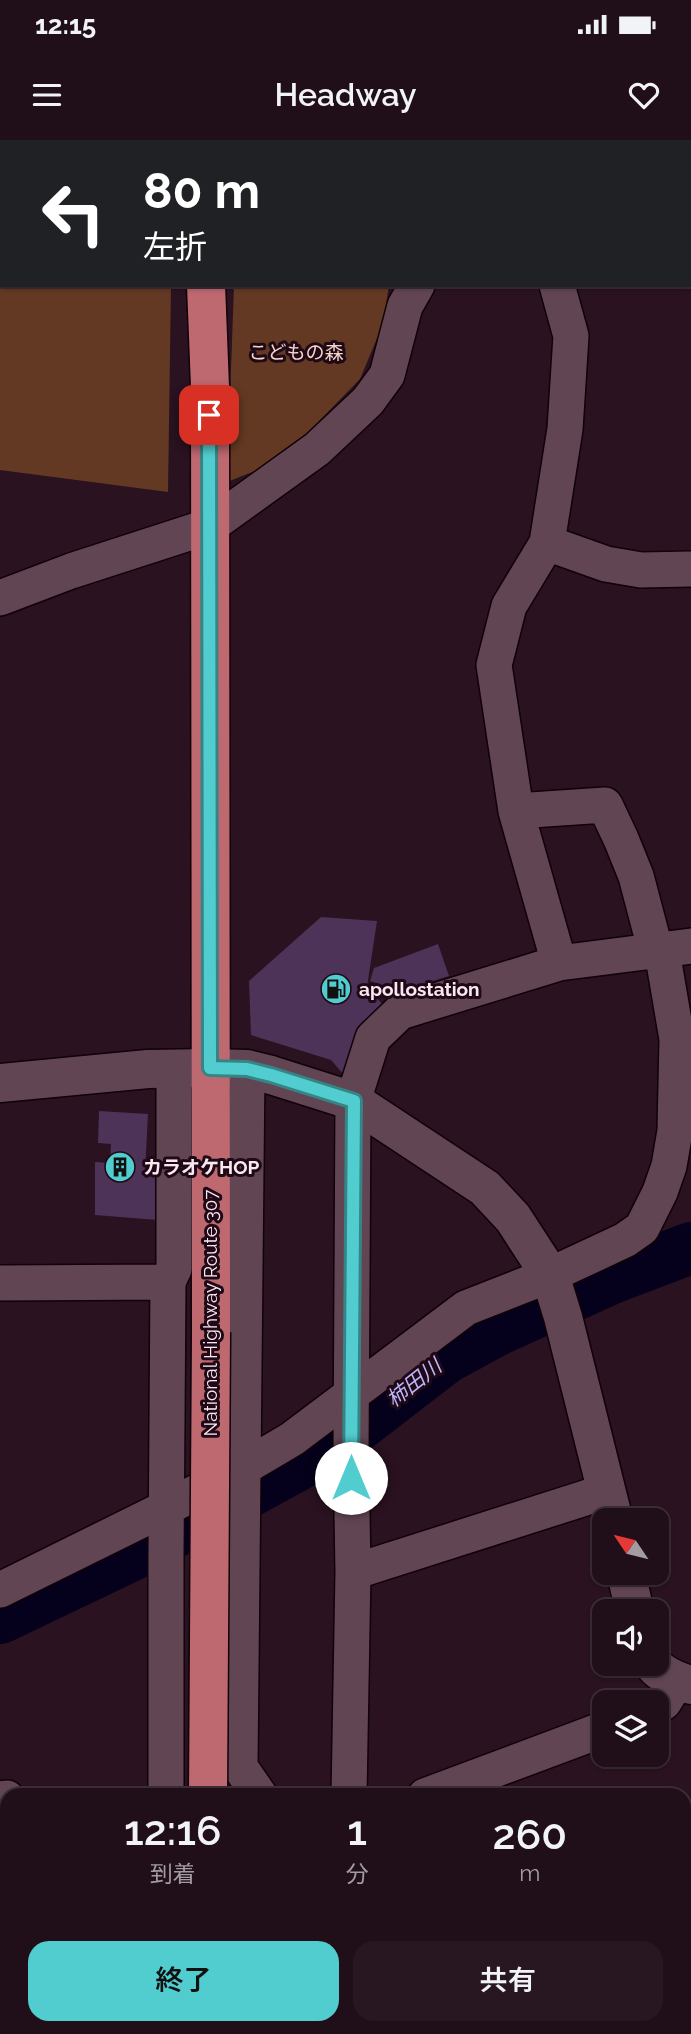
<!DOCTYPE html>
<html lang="ja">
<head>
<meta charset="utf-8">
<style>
  :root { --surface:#200e18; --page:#281721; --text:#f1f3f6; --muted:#a29ca2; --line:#3d2e37; --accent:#52cdcf }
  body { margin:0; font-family:Raleway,"Noto Sans JP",sans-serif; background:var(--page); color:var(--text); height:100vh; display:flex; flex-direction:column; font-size:26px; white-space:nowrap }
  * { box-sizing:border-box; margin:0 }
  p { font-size:23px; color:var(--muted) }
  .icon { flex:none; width:38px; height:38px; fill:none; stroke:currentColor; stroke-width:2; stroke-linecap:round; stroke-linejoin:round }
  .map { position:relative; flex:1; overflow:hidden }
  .drawer { position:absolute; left:0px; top:1648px; width:691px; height:247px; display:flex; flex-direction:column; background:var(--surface); border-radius:21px 21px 0 0; box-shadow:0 2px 5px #0004,0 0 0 2px var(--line) }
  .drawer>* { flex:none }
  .banner { position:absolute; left:0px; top:0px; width:691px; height:147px; box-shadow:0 2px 5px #0004,0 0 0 2px var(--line); background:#202124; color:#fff; overflow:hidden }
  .needle { width:46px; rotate:305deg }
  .buttons { position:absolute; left:592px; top:1368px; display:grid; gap:14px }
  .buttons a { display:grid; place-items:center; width:77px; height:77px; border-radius:14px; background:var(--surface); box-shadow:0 2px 5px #0004,0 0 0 2px var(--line); font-size:35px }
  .pin { position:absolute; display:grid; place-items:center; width:60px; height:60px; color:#fff; margin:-30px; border-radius:14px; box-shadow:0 4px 10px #0006 }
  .me { position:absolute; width:77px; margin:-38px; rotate:0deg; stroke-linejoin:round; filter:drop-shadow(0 0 5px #0008) }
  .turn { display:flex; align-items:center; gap:24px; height:147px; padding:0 28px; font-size:32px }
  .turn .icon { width:91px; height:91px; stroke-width:2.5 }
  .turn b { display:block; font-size:49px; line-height:60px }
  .eta { display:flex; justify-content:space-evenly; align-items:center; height:119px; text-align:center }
  .eta b { font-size:42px; font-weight:600; line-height:49px }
  .primary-button { display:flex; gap:14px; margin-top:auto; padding:14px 28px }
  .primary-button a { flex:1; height:80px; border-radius:21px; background:var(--accent); color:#111; font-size:28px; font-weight:600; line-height:80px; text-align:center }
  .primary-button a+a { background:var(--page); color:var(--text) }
  .status { display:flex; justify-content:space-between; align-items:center; height:49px; padding:0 35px; background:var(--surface); direction:ltr }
  .status svg { height:19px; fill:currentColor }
  header { display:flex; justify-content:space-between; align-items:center; height:91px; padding:0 28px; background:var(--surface); font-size:32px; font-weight:600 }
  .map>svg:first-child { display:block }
  .forest { fill:#643923 }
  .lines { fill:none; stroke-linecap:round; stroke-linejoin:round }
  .river { stroke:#05001b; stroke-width:52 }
  .building { fill:#4e3358 }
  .minor-casing { stroke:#110109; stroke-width:38 }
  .tertiary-casing { stroke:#110109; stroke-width:41 }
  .trunk-casing { stroke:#110109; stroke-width:41 }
  .minor { stroke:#614553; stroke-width:35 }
  .tertiary { stroke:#614553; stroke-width:38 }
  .trunk { stroke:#be6870; stroke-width:38 }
  .rail-casing { stroke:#a28d98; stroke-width:8 }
  .rail { stroke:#200916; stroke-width:5; stroke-dasharray:16; stroke-linecap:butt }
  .trunk-bridge-casing { stroke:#110109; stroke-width:41; stroke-linecap:butt }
  .trunk-bridge { stroke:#be6870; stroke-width:38 }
  .route-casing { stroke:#358587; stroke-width:18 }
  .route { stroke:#52cdcf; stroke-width:12 }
  .labels { text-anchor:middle; stroke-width:6; stroke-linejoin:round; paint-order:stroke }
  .park-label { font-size:19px; fill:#f5d6c8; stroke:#200916 }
  .poi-label { font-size:19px; font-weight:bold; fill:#fae8f1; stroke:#200916; text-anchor:start }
  .street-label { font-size:19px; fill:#fae8f1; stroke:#200916 }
  .water-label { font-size:21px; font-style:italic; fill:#bbb6fd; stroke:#200916 }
</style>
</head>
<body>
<div class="status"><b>12:15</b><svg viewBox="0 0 49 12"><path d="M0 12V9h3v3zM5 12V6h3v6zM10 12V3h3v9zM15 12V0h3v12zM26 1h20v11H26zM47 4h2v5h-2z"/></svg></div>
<header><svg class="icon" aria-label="menu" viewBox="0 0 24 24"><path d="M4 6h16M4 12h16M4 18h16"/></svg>Headway<svg class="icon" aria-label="heart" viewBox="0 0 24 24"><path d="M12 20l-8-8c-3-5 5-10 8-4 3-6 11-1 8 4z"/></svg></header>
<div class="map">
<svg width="691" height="1894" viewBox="0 0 691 1894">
  <rect width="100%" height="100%" fill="#2a1220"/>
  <path class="forest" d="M 0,0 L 143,0 L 143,2 L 2,2 L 2,145 L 171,145 L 168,352 L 0,330 Z
    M 234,145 L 389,145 L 383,184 L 360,239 L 280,321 L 227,342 Z"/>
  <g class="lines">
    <path class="river" d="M 0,1478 L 136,1413 L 329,1308 L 447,1217 L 499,1189 L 612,1138 L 691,1108"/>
  </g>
  <path class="building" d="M 321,777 L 377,781 L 367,847 L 384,866 L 345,936 L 331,920 L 251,895 L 249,841 Z
    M 438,804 L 449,836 L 400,851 L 370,841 L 374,828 Z
    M 99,971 L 148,974 L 145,1031 L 158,1031 L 158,1080 L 95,1075 L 95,1022 L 110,1023 L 111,1004 L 98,1003 Z"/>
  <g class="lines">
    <g class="minor-casing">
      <path id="minor" d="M 471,0 L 472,2
        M 557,145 L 571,196 L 565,289 L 547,403 L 509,466 L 494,525 L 516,671 L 559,823
        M 547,403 L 606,424 L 641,430 L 691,429
        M 0,458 L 71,431 L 210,386 L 317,309 L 368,261 L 387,235 L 405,166 L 417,145
        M 516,671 L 605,665 L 621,699 L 636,736 L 656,812
        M 247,929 L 240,1627 L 260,1656
        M 168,1142 L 174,1129 L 174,930
        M 0,1143 L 168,1142 L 166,1416 L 166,1656
        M 353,1432 L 607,1351
        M 0,1450 L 166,1368 L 243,1328 L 292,1299 L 466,1168 L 550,1135 L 625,1100 L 642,1088 L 660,1052 L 669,1026 L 675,991 L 677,899 L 662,811
        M 656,1568 L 664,1562 L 677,1541
        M 349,1656 L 353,1432 L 351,1314 L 353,961 L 373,898 L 400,872 L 559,823 L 691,806
        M 425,1656 L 604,1589
        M 0,1659 L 7,1658
        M 0,1850 L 7,1850
        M 163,1894 L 167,1888
        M 236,1894 L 236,1888"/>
    </g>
    <g class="tertiary-casing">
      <path id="tertiary" d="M 0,943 L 148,929 L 210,928 L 247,929 L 271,935 L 353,961 L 485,1048 L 513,1078 L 550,1135 L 563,1177 L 614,1381
        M 626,1433 L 635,1472
        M 653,1524 C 663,1536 676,1541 691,1545"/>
    </g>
    <g class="trunk-casing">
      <path id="trunk" d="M 193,0 L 193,2
        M 206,145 L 210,247 L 211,1192
        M 206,1894 L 206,1888"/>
    </g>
    <use href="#minor" class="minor"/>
    <use href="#tertiary" class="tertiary"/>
    <use href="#trunk" class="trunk"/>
    <g class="rail-casing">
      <path id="rail" d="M 0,1706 L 7,1706
        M 0,1734 L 7,1734
        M 684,1798 L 691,1800
        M 588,1888 L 596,1894"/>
    </g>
    <use href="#rail" class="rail"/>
    <g class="trunk-bridge-casing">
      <path id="trunk-bridge" d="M 208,1656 L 211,1192"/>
    </g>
    <use href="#trunk-bridge" class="trunk-bridge"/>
  </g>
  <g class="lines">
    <g class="route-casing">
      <path id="route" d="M 209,275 L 210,928 L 247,929 L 271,935 L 354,961 L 351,1338"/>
    </g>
    <use href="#route" class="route"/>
  </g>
  <defs>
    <g id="fuel-disc" transform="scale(1.575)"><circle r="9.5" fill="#52cdcf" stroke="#200916"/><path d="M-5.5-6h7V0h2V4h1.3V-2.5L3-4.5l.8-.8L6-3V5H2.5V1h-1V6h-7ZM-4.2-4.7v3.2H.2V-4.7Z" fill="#111"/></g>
    <g id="building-disc" transform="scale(1.575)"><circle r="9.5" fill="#52cdcf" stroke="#200916"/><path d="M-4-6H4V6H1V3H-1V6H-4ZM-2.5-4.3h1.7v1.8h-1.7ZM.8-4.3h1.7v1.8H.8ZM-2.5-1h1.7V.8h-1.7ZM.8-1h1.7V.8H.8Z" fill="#111"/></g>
  </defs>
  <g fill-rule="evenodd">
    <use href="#fuel-disc" x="336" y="849"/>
    <use href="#building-disc" x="120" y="1027"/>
  </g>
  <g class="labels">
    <g class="park-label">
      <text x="296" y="219">こどもの森</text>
    </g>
    <g class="poi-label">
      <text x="359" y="856">apollostation</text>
      <text x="143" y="1034">カラオケHOP</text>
    </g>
    <g class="street-label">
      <text transform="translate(210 1173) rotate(-90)" y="7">National Highway Route 307</text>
    </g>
    <g class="water-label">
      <text transform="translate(414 1243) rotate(-38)" y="7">柿田川</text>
    </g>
  </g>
</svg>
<div class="buttons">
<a><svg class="needle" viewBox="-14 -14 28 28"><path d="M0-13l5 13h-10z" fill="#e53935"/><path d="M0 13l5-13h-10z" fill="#a29ca2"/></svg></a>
<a><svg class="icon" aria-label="sound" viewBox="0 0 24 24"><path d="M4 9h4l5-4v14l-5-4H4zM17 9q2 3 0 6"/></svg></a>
<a><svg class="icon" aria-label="layers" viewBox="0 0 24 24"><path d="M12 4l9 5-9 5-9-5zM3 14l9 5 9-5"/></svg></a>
</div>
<div class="pin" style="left:209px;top:275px;background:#d93025"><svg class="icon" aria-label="arrive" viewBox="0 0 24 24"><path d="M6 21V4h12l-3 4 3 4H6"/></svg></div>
<svg class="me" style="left:351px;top:1338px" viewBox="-20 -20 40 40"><circle r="19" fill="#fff"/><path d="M0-13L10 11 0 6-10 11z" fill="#52cdcf"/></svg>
<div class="banner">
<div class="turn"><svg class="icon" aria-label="left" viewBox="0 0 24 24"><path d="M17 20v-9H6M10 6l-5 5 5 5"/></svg><div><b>80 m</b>左折</div></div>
</div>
<section class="drawer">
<div class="eta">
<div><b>12:16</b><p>到着</p></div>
<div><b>1</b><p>分</p></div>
<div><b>260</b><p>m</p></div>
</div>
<div class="primary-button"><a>終了</a><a>共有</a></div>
</section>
</div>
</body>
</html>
